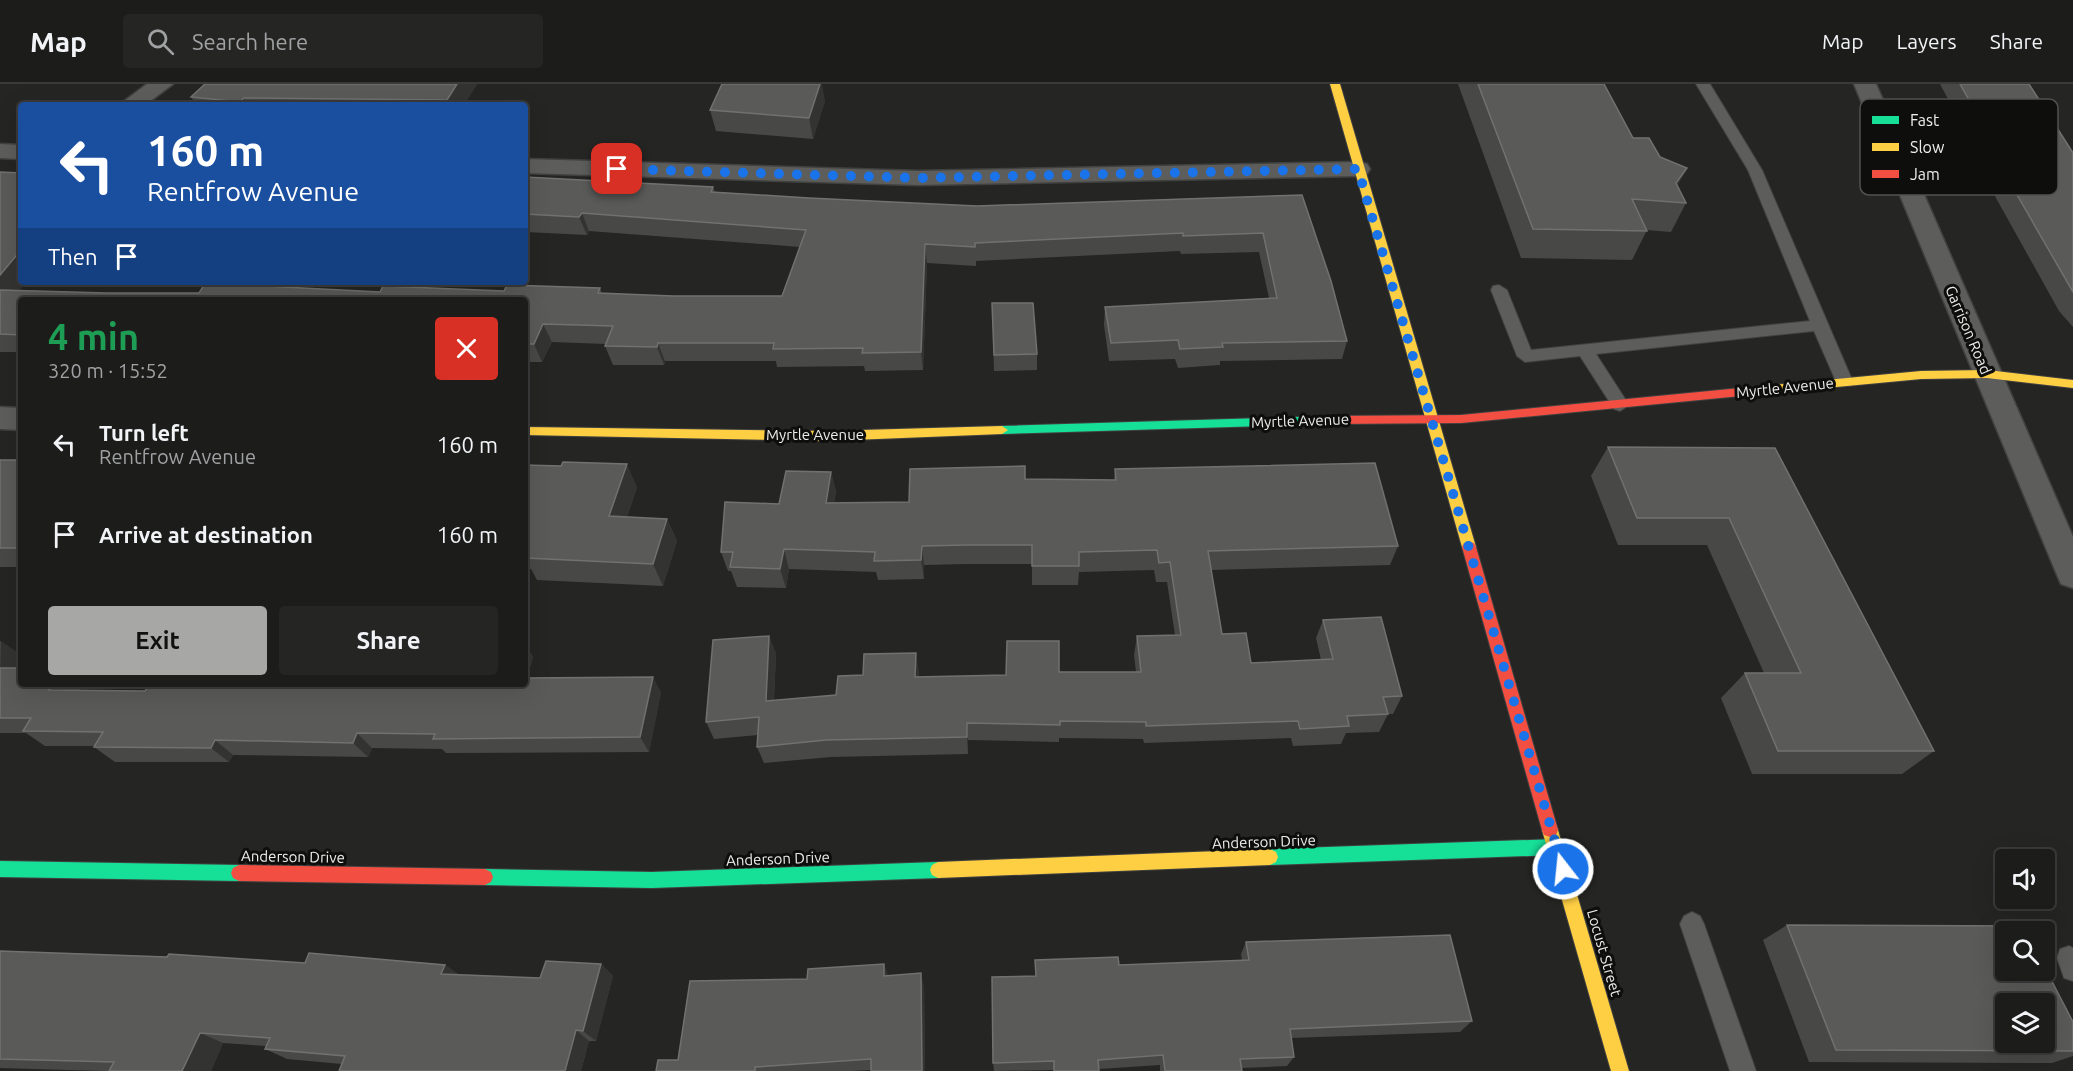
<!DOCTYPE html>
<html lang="en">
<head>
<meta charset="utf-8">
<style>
  :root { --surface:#1c1c1b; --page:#252524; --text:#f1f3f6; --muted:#a0a1a3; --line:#3a3a3a; --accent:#a7a8a6 }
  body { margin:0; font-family:Ubuntu,sans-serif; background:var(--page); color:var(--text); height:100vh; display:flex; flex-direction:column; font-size:22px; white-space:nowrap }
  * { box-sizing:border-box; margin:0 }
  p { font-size:20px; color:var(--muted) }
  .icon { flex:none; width:33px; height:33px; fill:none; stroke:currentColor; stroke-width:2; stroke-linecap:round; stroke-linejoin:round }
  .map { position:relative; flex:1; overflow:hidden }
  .details { position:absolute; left:18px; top:213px; width:510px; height:390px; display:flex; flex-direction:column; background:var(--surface); border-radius:6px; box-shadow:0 6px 24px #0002,0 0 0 2px var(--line) }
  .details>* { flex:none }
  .hud { position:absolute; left:18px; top:18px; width:510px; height:183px; border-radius:6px; box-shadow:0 6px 24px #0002,0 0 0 2px var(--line); background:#1a4fa0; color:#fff; overflow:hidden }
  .buttons { position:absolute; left:1995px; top:765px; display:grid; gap:12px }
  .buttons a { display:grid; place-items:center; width:60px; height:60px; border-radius:6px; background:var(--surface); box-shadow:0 6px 24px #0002,0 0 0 2px var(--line); font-size:30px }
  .pin { position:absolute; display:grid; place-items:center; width:51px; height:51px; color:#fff; margin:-26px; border-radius:12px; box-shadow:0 3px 9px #0006 }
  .me { position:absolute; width:66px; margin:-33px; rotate:344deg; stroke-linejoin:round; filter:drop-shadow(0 0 4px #0008) }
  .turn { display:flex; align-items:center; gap:21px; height:126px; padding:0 30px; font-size:27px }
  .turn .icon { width:78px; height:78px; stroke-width:2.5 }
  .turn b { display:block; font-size:42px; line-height:51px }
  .then { display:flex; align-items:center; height:57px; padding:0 30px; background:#0003; gap:12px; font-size:22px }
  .round { display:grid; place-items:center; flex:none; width:63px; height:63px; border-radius:6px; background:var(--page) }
  .head { display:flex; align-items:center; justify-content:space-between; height:102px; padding:0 30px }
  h1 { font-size:36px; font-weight:600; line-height:45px; color:#1e9e55 }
  .action { display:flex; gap:12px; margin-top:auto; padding:12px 30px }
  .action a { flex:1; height:69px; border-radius:6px; background:var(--accent); color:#111; font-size:24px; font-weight:600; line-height:69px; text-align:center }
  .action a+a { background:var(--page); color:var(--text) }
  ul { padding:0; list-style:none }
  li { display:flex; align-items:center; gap:18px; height:90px; padding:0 30px }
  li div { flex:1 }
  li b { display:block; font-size:22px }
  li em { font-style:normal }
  header { display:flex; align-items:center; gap:36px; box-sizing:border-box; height:84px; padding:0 30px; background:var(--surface); border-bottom:2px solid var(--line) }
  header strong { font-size:28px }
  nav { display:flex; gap:33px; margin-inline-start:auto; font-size:21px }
  .search { width:420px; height:54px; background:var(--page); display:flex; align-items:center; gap:15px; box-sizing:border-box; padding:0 21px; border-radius:6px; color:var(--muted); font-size:22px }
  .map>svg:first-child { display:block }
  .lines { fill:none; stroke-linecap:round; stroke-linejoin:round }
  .lane-casing { stroke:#414140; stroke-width:2 }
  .street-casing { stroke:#414140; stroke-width:3 }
  .fast-casing { stroke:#414140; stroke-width:2 }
  .slow-casing { stroke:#414140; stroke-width:2 }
  .jam-casing { stroke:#414140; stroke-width:2 }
  .lane { fill:#5d5d5c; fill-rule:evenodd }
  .street { fill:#5d5d5c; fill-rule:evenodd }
  .fast { fill:#16e098; fill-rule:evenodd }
  .slow { fill:#ffcf43; fill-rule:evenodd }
  .jam { fill:#f24e42; fill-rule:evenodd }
  .wall { fill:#484847 }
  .shaded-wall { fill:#333332 }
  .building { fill:#5a5a59; stroke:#717170; stroke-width:1.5; fill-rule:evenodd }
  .route { stroke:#1a73e8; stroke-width:10; stroke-dasharray:0 18 }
  .labels { text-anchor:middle; stroke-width:6; stroke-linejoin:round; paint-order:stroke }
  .street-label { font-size:15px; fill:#edeeec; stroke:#0e0f0d }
  .key { fill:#0e0f0d; stroke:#515250; stroke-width:1.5 }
  .key-label { font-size:16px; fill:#edeeec }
</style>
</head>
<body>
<header>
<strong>Map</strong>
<div class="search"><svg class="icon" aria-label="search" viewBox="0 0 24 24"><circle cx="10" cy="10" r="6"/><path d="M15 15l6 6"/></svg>Search here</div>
<nav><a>Map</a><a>Layers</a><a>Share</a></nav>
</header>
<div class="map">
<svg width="2073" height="987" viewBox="0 0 2073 987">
  <rect width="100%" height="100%" fill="#252524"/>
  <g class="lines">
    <g class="lane-casing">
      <path id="lane" d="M 1696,0 L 1710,0 L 1762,86 L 1853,298 L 1850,302 L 1838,302 L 1814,247 L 1596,270 L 1629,321 L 1620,327 L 1614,325 L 1580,272 L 1525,278 L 1517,272 L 1491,206 L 1493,202 L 1499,201 L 1507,206 L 1531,266 L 1810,237 L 1748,86 Z
        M 1692,828 L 1700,832 L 1704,840 L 1756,987 L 1730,987 L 1680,840 L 1684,832 Z
        M 2069,862 L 2073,864 L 2073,897 L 2064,894 L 2057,874 L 2060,865 Z"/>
    </g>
    <g class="street-casing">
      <path id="street" d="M 147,0 L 173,0 L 145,21 L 119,21 Z
        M 1854,0 L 1876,0 L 2073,453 L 2073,504 L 2061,500 L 2057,491 Z
        M 0,60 L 21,61 L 21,75 L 0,74 Z
        M 525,75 L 918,87 L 1358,78 L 1367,80 L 1370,85 L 1367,90 L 1358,92 L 918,101 L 525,89 Z
        M 0,323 L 21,324 L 21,346 L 0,345 Z"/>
    </g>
    <g class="fast-casing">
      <path id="fast" d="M 1330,332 L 1336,336 L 1330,340 L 1002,350 L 996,346 L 1002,342 Z
        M 1557,755 L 1563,758 L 1565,763 L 1563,768 L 1557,771 L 1270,781 L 1264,778 L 1262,773 L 1264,768 L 1270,765 Z
        M 0,777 L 239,781 L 245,784 L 247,789 L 245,794 L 239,797 L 0,793 Z
        M 938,778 L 944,781 L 946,786 L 944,791 L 938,794 L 652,804 L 485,801 L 479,798 L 477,793 L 479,788 L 485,785 L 652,788 Z"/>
    </g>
    <g class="slow-casing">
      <path id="slow" d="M 1330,0 L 1340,0 L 1476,463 L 1474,467 L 1464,467 L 1462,463 Z
        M 1987,286 L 2073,296 L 2073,304 L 1987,294 L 1921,295 L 1761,310 L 1755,306 L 1761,302 L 1921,287 Z
        M 1002,342 L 1008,346 L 1002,350 L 827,357 L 525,351 L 525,343 L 827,347 Z
        M 1550,739 L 1556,741 L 1558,746 L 1629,987 L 1611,987 L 1542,746 L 1544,741 Z
        M 1270,765 L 1276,768 L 1278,773 L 1276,778 L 1270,781 L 938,794 L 932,791 L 930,786 L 932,781 L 938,778 Z"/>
    </g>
    <g class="jam-casing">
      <path id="jam" d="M 1761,302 L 1767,306 L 1761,310 L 1461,339 L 1330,340 L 1324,336 L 1330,332 L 1461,331 Z
        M 1469,458 L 1474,459 L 1476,463 L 1558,746 L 1556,751 L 1550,753 L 1544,751 L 1542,746 L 1462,463 L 1464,459 Z
        M 239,781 L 485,785 L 491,788 L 493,793 L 491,798 L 485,801 L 239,797 L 233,794 L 231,789 L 233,784 Z"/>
    </g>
    <use href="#lane" class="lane"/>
    <use href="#street" class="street"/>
    <use href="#fast" class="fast"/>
    <use href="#slow" class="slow"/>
    <use href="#jam" class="jam"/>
  </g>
  <path class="wall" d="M 477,0 L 464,21 L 196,21 L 191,13 Z
    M 1458,0 L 1604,0 L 1633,54 L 1660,73 L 1687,84 L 1677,102 L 1686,119 L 1671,148 L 1647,146 L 1632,176 L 1521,174 Z
    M 1940,0 L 2029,0 L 2073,69 L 2073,243 L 2059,227 L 1996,114 L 1971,58 Z
    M 825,17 L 813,55 L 716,47 L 710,26 Z
    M 0,88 L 21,198 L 26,198 L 19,206 L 107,209 L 199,209 L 206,198 L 271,198 L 268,202 L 380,208 L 504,207 L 600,204 L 602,209 L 673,212 L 782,212 L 800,163 L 589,147 L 587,151 L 525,148 L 525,93 L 713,103 L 715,108 L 809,114 L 977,122 L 1302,111 L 1347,257 L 1342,275 L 1220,277 L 1220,281 L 1178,284 L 1175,275 L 1109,277 L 1104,241 L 1105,223 L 1269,214 L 1259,168 L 1181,170 L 1180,167 L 976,177 L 976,182 L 927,179 L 923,286 L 865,287 L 864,282 L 777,283 L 776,277 L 665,277 L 664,281 L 613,281 L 605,262 L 606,260 L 552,258 L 542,278 L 525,278 L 525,216 L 21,216 L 21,268 L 0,268 Z
    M 992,219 L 1037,270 L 1037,286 L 994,287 Z
    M 1608,363 L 1775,364 L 1934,667 L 1902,690 L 1752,690 L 1721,614 L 1745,589 L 1764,589 L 1707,461 L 1618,461 L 1591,392 Z
    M 0,376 L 21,376 L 21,483 L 0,483 Z
    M 525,381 L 637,403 L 627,433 L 667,435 L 677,457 L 663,502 L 537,496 L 531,485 L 525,485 Z
    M 1115,385 L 1398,462 L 1390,481 L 1211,486 L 1222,550 L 1251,579 L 1321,576 L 1316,554 L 1323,536 L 1402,612 L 1393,630 L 1388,630 L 1379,648 L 1346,649 L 1341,660 L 1293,662 L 1291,654 L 1144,659 L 1143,655 L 1059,654 L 1059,658 L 968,656 L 968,670 L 831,673 L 764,679 L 757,663 L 758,651 L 714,655 L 706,638 L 769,552 L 776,570 L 774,616 L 836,611 L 863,591 L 919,588 L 919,593 L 1006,591 L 1059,588 L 1136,588 L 1134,571 L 1137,552 L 1175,551 L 1167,498 L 1156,498 L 1154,486 L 1079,488 L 1078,501 L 1032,501 L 1032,480 L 968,480 L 924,481 L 924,495 L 878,496 L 876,488 L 789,485 L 786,504 L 737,503 L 731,487 L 728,487 L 721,468 L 779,420 L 831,388 L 836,408 L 834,419 L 909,418 L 1026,395 L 1114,396 Z
    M 0,557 L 21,571 L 21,574 L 15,584 L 21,600 L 83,600 L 79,607 L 145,607 L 525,600 L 525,561 L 533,573 L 527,594 L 661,608 L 649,668 L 446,669 L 442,665 L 372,664 L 368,673 L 233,671 L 229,678 L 115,678 L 94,663 L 95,662 L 45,662 L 26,649 L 0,649 Z
    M 1787,841 L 2073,938 L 2073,972 L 2052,979 L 1809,978 L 1763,856 Z
    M 1246,858 L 1472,937 L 1460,948 L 1291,954 L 1294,973 L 1287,982 L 1241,984 L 1242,987 L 1160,987 L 1160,981 L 1099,985 L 1099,987 L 1053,987 L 1053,986 L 994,987 L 993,979 L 1119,881 L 1242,877 L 1241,870 Z
    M 0,867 L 305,879 L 445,881 L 459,891 L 540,894 L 601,880 L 613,892 L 596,957 L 589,957 L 581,987 L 339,987 L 342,980 L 287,975 L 265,965 L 266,962 L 223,959 L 211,987 L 104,987 L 0,984 Z
    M 884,880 L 888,892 L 924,902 L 925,987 L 871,987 L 871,986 L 851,987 L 656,987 L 678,976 L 807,895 Z"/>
  <path class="shaded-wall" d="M 457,0 L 477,0 L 464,21 L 449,21 L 447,16 Z
    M 820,0 L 822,0 L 825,17 L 813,55 L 809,34 Z
    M 244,14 L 248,21 L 241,21 L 240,18 Z
    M 1687,84 L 1672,113 L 1676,99 Z
    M 582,129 L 589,147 L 587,151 L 579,133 Z
    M 925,160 L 927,179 L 923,286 L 921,268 Z
    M 21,166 L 21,198 L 26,198 L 5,224 L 0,218 L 0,191 Z
    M 246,198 L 271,198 L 260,216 L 244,201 Z
    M 543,240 L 552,258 L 542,278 L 534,260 Z
    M 658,259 L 665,277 L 664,281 L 657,263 Z
    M 627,380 L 637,403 L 620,454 L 609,432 Z
    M 831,388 L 836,408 L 830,439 L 826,419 Z
    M 667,435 L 677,457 L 663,502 L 653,480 Z
    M 922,462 L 924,481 L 924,495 L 921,476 Z
    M 784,465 L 789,485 L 786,504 L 780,485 Z
    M 769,552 L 776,570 L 773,634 L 766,617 Z
    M 1,557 L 21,571 L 21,574 L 6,599 L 0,595 Z
    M 525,561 L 533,573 L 525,600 Z
    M 916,569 L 919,588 L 918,611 L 915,593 Z
    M 653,593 L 661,608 L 649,668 L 640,653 Z
    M 53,600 L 83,600 L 70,621 L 49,606 Z
    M 967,639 L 968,656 L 968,670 L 967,653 Z
    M 357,649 L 372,664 L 368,673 L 353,659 Z
    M 215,656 L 233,671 L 229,678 L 211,664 Z
    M 601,880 L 613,892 L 596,957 L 583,947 Z
    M 884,880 L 888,892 L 884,892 Z
    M 445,881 L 461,893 L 441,890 Z
    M 921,889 L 924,902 L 925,987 L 922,987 Z
    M 576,946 L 589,957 L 581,987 L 565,987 Z
    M 200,949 L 223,959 L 211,987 L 182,987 Z"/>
  <path class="building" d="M 205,0 L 457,0 L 447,16 L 244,14 L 240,18 L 191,13 Z
    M 722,0 L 820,0 L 809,34 L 710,26 Z
    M 1478,0 L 1604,0 L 1633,54 L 1649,54 L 1660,73 L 1687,84 L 1676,99 L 1686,119 L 1632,115 L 1647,147 L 1533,145 Z
    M 1960,0 L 2029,0 L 2073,69 L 2073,208 L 2009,97 L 1983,41 Z
    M 0,88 L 21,89 L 21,166 L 0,191 Z
    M 525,93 L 713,103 L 711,108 L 809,114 L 977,122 L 1302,111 L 1331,197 L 1347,257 L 1222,259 L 1223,263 L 1180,265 L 1178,256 L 1111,259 L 1105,223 L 1277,214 L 1263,149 L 1183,152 L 1183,149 L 975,159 L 975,163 L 925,160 L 921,268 L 862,269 L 863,264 L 773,265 L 774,259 L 658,259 L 657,263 L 605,262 L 613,242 L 543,240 L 534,260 L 525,260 L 525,216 L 21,216 L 21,251 L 0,250 L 0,206 L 107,209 L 199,209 L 206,198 L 246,198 L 244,201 L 380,208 L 383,202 L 504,207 L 507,201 L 600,204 L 598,209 L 673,212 L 782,212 L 806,146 L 582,129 L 579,133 L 525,130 Z
    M 992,219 L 1033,219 L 1037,270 L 994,271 Z
    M 1608,363 L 1775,364 L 1934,667 L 1778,667 L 1745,589 L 1801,589 L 1729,434 L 1637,434 Z
    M 0,376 L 21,376 L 21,464 L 0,464 Z
    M 563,378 L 627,380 L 609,432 L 667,435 L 653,480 L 525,474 L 525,472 L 528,464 L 525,464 L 525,381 L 561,382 Z
    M 1375,379 L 1398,462 L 1208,467 L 1222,550 L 1246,549 L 1251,579 L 1333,575 L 1323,536 L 1381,533 L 1402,612 L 1383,613 L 1388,630 L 1347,632 L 1349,642 L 1300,645 L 1298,637 L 1146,642 L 1146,638 L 1060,637 L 1060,641 L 967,639 L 967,653 L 826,656 L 757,663 L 759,633 L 706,638 L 713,556 L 769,552 L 766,617 L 836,611 L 838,592 L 863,591 L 864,570 L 916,569 L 915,593 L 1006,591 L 1007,557 L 1059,557 L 1059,588 L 1141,588 L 1137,552 L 1181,551 L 1170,478 L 1159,479 L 1157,466 L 1079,468 L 1079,482 L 1032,482 L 1032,461 L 967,461 L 922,462 L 921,476 L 874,477 L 875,468 L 784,465 L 780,485 L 730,483 L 733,468 L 721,468 L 725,418 L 779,420 L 786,387 L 831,388 L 826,419 L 909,418 L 910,385 L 1025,382 L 1025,395 L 1116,396 L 1115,385 Z
    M 0,584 L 21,584 L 21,600 L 53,600 L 49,606 L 145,607 L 149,600 L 525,600 L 525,594 L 653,593 L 640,653 L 433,655 L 435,650 L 357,649 L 353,659 L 215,656 L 211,664 L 94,663 L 103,648 L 23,647 L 31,634 L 0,634 Z
    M 1787,841 L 2024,842 L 2027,848 L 2006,848 L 2006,886 L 2044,886 L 2044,882 L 2073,938 L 2073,967 L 1836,966 ZM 2006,920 L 2044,920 L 2044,958 L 2006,958 Z
    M 1450,851 L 1472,937 L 1290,945 L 1294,973 L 1240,975 L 1242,987 L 1165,987 L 1163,971 L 1098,976 L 1099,987 L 1054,987 L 1054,977 L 993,979 L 992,893 L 1036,892 L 1035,876 L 1118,873 L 1119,881 L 1249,876 L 1246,858 Z
    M 0,867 L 167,873 L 169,870 L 305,879 L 309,869 L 445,881 L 441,890 L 540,894 L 546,877 L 601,880 L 583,947 L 576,946 L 565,987 L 339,987 L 345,972 L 265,965 L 270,954 L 200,949 L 182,987 L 109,987 L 114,978 L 0,975 Z
    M 884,880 L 884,892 L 921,889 L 922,987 L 871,987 L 871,975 L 755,983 L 755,987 L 656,987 L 658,976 L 678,976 L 690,897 L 807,895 L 808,885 Z"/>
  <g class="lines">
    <path class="route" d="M 617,85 L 918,94 L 1358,85 L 1563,785"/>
  </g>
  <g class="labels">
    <g class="street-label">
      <text transform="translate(1968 246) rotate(67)" y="5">Garrison Road</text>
      <text transform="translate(1785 304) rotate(-6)" y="5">Myrtle Avenue</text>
      <text transform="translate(1300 337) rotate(-2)" y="5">Myrtle Avenue</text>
      <text x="815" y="356">Myrtle Avenue</text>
      <text transform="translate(1264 758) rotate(-2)" y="5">Anderson Drive</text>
      <text transform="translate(293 773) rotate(1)" y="5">Anderson Drive</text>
      <text transform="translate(778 775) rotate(-2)" y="5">Anderson Drive</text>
      <text transform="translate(1604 869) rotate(74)" y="5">Locust Street</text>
    </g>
  </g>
  <rect x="1860" y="15" width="198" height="96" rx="9" class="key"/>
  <rect x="1872" y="32" width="27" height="8" fill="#16e098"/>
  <rect x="1872" y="59" width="27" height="8" fill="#ffcf43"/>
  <rect x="1872" y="86" width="27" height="8" fill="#f24e42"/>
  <g class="key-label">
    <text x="1910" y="42">Fast</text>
    <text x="1910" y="69">Slow</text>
    <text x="1910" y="96">Jam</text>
  </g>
</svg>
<div class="buttons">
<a><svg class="icon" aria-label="sound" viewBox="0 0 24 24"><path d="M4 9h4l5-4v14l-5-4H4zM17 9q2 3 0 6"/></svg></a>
<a><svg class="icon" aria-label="search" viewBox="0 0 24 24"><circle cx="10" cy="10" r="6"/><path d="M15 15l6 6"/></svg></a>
<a><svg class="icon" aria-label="layers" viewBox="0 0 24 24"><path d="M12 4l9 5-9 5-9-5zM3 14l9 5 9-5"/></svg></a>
</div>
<div class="pin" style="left:617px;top:85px;background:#d93025"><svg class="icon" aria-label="arrive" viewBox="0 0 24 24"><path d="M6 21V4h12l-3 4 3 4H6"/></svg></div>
<svg class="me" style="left:1563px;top:785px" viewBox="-20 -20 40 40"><circle r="17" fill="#1a73e8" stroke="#fff" stroke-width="3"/><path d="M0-11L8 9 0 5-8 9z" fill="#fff"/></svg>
<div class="hud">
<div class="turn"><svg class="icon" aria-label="left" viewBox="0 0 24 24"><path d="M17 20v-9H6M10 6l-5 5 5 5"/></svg><div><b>160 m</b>Rentfrow Avenue</div></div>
<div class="then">Then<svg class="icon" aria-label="arrive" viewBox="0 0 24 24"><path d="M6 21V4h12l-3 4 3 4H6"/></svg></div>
</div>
<section class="details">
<div class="head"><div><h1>4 min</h1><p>320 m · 15:52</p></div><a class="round" style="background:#d93025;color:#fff"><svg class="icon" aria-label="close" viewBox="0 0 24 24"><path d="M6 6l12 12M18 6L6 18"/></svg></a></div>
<ul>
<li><svg class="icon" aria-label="left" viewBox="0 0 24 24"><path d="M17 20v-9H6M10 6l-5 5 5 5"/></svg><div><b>Turn left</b><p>Rentfrow Avenue</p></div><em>160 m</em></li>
<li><svg class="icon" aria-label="arrive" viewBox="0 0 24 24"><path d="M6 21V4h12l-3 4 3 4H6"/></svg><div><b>Arrive at destination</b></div><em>160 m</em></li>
</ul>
<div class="action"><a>Exit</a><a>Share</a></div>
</section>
</div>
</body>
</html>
